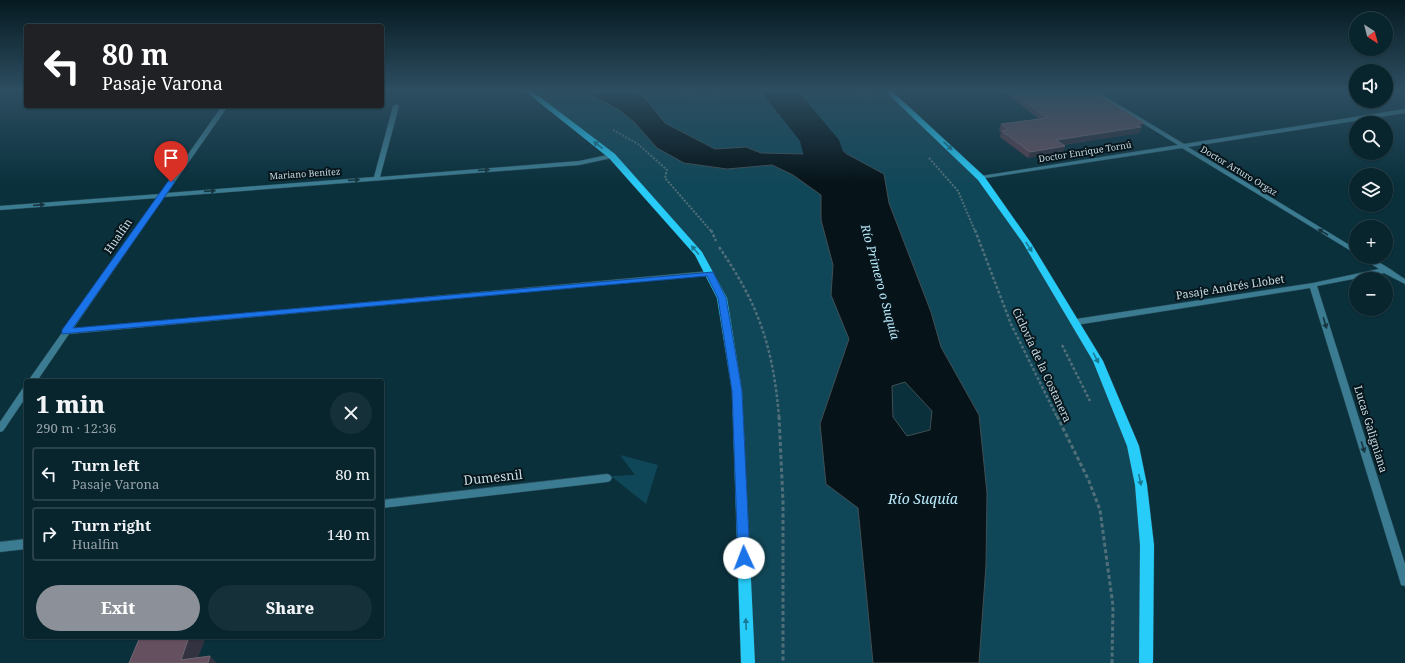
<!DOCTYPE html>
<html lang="en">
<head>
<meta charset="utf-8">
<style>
  :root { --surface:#08242d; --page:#163039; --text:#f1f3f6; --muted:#98a4aa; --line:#294149; --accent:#8c9099 }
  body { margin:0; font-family:"Noto Serif",serif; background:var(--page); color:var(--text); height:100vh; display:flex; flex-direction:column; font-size:15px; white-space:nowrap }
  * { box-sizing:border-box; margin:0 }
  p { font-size:13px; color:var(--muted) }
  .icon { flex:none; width:22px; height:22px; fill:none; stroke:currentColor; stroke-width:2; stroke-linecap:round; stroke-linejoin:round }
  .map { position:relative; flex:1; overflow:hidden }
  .details { position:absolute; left:24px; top:379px; width:360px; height:260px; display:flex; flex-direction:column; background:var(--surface); border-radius:4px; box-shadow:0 1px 3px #0004,0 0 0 1px var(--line) }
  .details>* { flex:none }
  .top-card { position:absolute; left:24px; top:24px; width:360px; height:84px; border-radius:4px; box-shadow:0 1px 3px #0004,0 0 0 1px var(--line); background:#202124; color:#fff; overflow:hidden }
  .needle { width:26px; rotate:144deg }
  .buttons { position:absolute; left:1349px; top:12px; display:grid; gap:8px }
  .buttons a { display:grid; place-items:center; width:44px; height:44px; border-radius:50%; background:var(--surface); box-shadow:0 1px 3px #0004,0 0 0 1px var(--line); font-size:20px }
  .pin { position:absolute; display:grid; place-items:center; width:34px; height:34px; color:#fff; margin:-41px -17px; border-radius:50% 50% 50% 0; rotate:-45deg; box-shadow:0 0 4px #0007 }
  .pin .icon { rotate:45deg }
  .me { position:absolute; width:44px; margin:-22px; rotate:358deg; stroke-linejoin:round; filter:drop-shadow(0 0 3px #0008) }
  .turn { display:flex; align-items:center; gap:14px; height:84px; padding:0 12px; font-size:18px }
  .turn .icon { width:52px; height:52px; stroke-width:2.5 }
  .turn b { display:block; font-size:28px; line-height:34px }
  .round { display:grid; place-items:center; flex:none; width:42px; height:42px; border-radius:21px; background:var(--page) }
  .summary { display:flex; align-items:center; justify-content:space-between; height:68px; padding:0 12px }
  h1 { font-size:24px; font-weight:800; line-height:30px }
  .primary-button { display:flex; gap:8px; margin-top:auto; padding:8px 12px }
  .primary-button a { flex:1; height:46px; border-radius:24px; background:var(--accent); color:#fff; font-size:16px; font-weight:800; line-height:46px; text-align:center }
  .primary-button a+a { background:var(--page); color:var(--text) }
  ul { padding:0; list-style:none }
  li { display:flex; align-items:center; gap:12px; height:54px; margin:0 8px 6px; padding:0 4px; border:2px solid var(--line); border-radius:4px }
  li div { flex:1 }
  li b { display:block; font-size:15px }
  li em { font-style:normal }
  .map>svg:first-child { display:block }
  .green { fill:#104758 }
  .water { fill:#061318; stroke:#404f55; fill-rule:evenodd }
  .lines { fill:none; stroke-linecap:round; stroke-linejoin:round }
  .river { fill:#061318; fill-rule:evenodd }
  .street-casing { stroke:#284c57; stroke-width:1 }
  .primary-casing { stroke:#284c57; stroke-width:1 }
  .path-far2 { stroke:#506f79; stroke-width:2; stroke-dasharray:2 1.5; stroke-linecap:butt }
  .path-far1 { stroke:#506f79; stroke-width:2.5; stroke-dasharray:3 2; stroke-linecap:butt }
  .path { stroke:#506f79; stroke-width:3; stroke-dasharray:4 2.5; stroke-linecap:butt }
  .street { fill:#3c7c92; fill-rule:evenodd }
  .primary { fill:#28ccf9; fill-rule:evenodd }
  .wall { fill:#573f4e }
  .shaded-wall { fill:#333240 }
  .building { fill:#64505e; stroke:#736673 }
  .oneway { fill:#197a96 }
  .oneway2 { fill:#17353f }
  .route { fill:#1a73e8; stroke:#114b97 }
  .labels { text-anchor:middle; stroke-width:4; stroke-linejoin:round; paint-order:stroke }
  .far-street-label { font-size:9px; fill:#c8dce3; stroke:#07161c }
  .street-label { font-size:11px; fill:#c8dce3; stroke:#07161c }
  .water-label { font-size:12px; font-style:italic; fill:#bae9fa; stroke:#07161c }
  .near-street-label { font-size:13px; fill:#c8dce3; stroke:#07161c }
  .near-water-label { font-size:14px; font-style:italic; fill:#bae9fa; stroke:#07161c }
</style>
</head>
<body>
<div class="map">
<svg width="1405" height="663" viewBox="0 0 1405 663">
  <rect width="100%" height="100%" fill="#0a303c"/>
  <path class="green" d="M 528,91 L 584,91 L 619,110 L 634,122 L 657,148 L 727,169 L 772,165 L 793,175 L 821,195 L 821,220 L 833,265 L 831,295 L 849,339 L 820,424 L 858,508 L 873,663 L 748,663 L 737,391 L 722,298 L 699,254 L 612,156 Z
    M 632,91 L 770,91 L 776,112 L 813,130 L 813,141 L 804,154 L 761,153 L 746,147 L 715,149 L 665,123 L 645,98 Z
    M 792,91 L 888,91 L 967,163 L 1027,243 L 1098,361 L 1141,485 L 1146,663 L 979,663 L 986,565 L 987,493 L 979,415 L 941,347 L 931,312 L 889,203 L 884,175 L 847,154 L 836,145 L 818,119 L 796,98 Z
    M 620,455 L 658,465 L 646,504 L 611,476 L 635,475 Z"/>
  <path class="water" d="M 584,91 L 632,91 L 645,98 L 665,123 L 715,149 L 746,147 L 761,153 L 804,154 L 813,141 L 813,130 L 776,113 L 770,91 L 792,91 L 796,98 L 818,119 L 836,145 L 847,154 L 884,174 L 889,203 L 931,312 L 941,347 L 979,415 L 987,493 L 986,565 L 979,663 L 873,663 L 858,508 L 826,484 L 820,424 L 849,339 L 831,295 L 833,265 L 821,220 L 821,195 L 793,175 L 772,165 L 727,169 L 684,163 L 657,148 L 634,122 L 619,110 ZM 905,382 L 932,411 L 930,430 L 907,436 L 893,417 L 892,386 Z"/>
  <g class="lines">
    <path class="river" d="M 761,91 L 798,91 L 839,140 L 851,176 L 870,199 L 864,208 L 848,212 L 832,208 L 810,180 L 800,141 Z"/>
    <g class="street-casing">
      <path id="street" d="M 1090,91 L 1096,91 L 1184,144 L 1405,109 L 1405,113 L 1188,147 L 1356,249 L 1356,254 L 1182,148 L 979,179 L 978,178 L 981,176 L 1178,145 Z
        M 396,104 L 399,106 L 380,177 L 579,161 L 612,154 L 615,156 L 612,158 L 579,165 L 164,197 L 73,329 L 710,271 L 714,273 L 710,275 L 69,334 L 37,381 L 28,381 L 157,198 L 0,210 L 0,206 L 160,194 L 222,106 L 228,106 L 167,193 L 374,177 L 393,106 Z
        M 1360,257 C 1376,257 1392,271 1405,279 L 1405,284 L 1384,273 L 1317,286 L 1405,564 L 1405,586 L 1401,585 L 1400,581 L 1310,288 L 1076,325 L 1072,322 L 1076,319 L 1313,283 L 1379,269 Z
        M 26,387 L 26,397 L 3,431 L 0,432 L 0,422 L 23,388 Z
        M 607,474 L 610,475 L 612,478 L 610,481 L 607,482 L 382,508 L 382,500 Z
        M 26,539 L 26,549 L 0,552 L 0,542 Z"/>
    </g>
    <g class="primary-casing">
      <path id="primary" d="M 525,91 L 532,91 L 615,154 L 702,252 L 727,298 L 742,391 L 755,663 L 741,663 L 732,391 L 717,298 L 695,255 L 609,158 Z
        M 885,91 L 892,91 L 984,176 L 1031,243 L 1103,361 L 1139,446 L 1147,485 L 1154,545 L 1153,663 L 1139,663 L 1140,545 L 1135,485 L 1127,446 L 1093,361 L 1023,243 L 978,180 Z"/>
    </g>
    <path class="path-far2" d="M 683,91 C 694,100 711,100 722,91
      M 861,91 L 872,101
      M 613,130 L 638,144 L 667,170 L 665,178 L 711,231
      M 929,158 L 958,191 L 975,231"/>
    <path class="path-far1" d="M 711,230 L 716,241
      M 975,230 L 1011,324 L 1057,417
      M 719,247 C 759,305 773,347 779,417
      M 1062,345 L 1090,401"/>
    <path class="path" d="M 779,416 L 783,502 L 783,663
      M 1057,416 L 1089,481 L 1100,510 L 1113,606 L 1112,663"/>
    <use href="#street" class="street"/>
    <use href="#primary" class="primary"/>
  </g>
  <path class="wall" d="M 1003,91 L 1093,91 L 1141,129 L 1139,133 L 1063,145 L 1065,146 L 1063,152 L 1028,158 L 1000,137 L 1001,132 L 999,130 L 1001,124 L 1039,119 Z"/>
  <path class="shaded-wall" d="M 1144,123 L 1139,133 L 1054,146 L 1056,140 Z
    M 1065,146 L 1063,152 L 1028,158 L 1030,152 Z
    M 189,637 L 206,637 L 196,663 L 181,660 Z
    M 210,656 L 217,663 L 208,663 Z"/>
  <path class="building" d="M 1012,91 L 1093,91 L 1144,123 L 1137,124 L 1141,127 L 1056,140 L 1065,146 L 1030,152 L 1002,131 L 1008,130 L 1001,124 L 1047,118 Z
    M 140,637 L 189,637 L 181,660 L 210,656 L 208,663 L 129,663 Z"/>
  <defs><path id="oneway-solid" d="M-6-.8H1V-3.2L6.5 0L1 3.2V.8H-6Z"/></defs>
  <g class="oneway">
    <use href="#oneway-solid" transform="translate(598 145) rotate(-142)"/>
    <use href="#oneway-solid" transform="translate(948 146) rotate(43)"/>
    <use href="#oneway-solid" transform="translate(1029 247) rotate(57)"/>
    <use href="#oneway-solid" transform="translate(695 250) rotate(-130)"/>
    <use href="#oneway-solid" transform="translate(1096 358) rotate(62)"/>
    <use href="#oneway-solid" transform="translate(1140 480) rotate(78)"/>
    <use href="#oneway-solid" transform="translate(746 624) rotate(-92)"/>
  </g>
  <g class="oneway2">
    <use href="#oneway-solid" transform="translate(484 170) rotate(-4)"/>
    <use href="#oneway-solid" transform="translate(354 180) rotate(-4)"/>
    <use href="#oneway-solid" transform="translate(210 191) rotate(-4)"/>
    <use href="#oneway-solid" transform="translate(39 205) rotate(-5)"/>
    <use href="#oneway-solid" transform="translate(1323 232) rotate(-149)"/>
    <use href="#oneway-solid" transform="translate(1325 323) rotate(73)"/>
    <use href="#oneway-solid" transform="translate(1363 447) rotate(73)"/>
  </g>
  <linearGradient id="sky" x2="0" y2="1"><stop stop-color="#061a21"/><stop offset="0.49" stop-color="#2d4e61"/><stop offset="1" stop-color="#2d4e61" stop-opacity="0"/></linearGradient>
  <rect width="1405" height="184" fill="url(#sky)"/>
  <path class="route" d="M 171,179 L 175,182 L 73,328 L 713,272 L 726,298 L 742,391 L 750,558 L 748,562 L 744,563 L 739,562 L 738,558 L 732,391 L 718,298 L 707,276 L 62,334 L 62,330 L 169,180 Z"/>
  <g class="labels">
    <g class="far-street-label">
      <text transform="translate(1085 152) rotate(-9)" y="3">Doctor Enrique Tornú</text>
      <text transform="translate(1239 171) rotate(31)" y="3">Doctor Arturo Orgaz</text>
      <text transform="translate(305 174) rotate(-4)" y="3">Mariano Benítez</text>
    </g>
    <g class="street-label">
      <text transform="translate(118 236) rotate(-55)" y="4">Hualfin</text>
      <text transform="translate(1230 287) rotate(-9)" y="4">Pasaje Andrés Llobet</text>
      <text transform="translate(1042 365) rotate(65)" y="4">Ciclovía de la Costanera</text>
      <text transform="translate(1371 429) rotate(73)" y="4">Lucas Galigniana</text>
    </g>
    <g class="water-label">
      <text transform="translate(880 282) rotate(75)" y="4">Río Primero o Suquía</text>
    </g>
    <g class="near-street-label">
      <text transform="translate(493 477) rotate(-6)" y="5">Dumesnil</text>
    </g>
    <g class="near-water-label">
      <text x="923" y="504">Río Suquía</text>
    </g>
  </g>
</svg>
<div class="buttons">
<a><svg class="needle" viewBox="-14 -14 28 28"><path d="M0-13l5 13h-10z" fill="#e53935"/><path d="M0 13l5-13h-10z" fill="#98a4aa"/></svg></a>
<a><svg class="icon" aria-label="sound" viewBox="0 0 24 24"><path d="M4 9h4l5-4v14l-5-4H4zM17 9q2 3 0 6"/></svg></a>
<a><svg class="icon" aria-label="search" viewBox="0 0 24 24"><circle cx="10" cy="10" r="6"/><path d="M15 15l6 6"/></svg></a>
<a><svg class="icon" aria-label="layers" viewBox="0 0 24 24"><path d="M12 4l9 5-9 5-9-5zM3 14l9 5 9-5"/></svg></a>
<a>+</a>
<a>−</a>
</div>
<div class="pin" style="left:171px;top:182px;background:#d93025"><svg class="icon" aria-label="arrive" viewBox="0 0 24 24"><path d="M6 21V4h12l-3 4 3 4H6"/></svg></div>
<svg class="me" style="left:744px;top:558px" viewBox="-20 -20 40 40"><circle r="19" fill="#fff"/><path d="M0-13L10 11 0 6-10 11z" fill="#1a73e8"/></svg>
<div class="top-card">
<div class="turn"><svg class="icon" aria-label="left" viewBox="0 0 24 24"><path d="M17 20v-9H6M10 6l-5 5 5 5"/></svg><div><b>80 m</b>Pasaje Varona</div></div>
</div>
<section class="details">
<div class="summary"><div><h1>1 min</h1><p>290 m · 12:36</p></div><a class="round"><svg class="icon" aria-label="close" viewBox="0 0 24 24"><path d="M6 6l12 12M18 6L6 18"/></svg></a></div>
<ul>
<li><svg class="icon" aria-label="left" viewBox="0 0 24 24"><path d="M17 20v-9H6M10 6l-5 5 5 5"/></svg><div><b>Turn left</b><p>Pasaje Varona</p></div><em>80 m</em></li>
<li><svg class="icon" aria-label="right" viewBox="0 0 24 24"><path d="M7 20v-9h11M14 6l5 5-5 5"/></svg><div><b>Turn right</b><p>Hualfin</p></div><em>140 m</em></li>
</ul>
<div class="primary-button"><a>Exit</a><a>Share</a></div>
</section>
</div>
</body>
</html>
